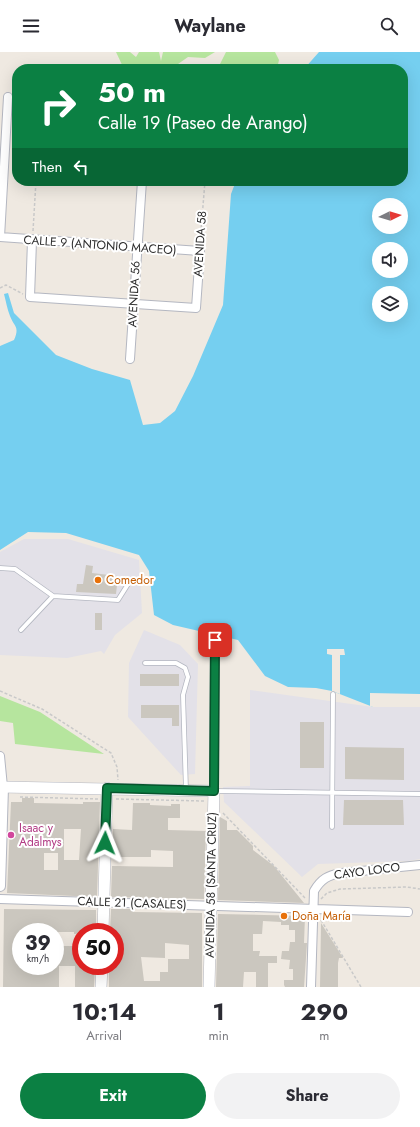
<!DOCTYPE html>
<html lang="en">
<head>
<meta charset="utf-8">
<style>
  :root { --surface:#fff; --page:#f2f2f3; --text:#2b2b33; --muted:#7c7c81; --accent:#0b8043 }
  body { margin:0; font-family:Jost,sans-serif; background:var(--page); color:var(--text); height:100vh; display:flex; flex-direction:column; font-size:15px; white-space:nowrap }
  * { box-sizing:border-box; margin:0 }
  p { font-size:13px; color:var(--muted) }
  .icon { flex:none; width:22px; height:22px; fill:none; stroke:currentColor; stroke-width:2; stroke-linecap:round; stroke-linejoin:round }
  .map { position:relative; height:935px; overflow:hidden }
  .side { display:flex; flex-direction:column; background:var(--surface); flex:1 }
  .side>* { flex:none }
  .hud { position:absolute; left:12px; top:12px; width:396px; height:122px; border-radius:16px; box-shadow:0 4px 16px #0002; background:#0b8043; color:#fff; overflow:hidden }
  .needle { width:26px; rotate:85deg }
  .buttons { position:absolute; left:372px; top:146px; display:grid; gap:8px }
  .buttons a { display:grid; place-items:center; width:36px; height:36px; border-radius:50%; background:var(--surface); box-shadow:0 4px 16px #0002; font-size:20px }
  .speed { position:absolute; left:12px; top:871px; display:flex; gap:8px; font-size:20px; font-weight:700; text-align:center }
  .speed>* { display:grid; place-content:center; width:52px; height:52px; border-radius:50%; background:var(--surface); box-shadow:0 4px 16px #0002; line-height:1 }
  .speed small { font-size:10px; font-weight:400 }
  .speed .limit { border:6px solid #d22; background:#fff; color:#111 }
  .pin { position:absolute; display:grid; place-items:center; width:34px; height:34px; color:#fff; margin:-17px; border-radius:8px; box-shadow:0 2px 6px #0006 }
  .me { position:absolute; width:44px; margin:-22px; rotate:2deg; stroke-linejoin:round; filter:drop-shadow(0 0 3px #0008) }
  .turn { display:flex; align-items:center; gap:14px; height:84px; padding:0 20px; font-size:18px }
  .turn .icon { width:52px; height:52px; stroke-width:2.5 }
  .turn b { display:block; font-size:28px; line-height:34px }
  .then { display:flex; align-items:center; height:38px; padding:0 20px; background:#0003; gap:8px; font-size:15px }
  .eta { display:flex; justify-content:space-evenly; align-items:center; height:68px; text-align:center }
  .eta b { font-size:24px; font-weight:700; line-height:28px }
  .button { display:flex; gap:8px; margin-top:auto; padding:8px 20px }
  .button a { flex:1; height:46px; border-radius:24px; background:var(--accent); color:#fff; font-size:16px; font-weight:700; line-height:46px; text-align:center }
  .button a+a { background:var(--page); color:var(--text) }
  header { display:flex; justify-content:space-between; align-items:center; height:52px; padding:0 20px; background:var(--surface); font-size:18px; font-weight:700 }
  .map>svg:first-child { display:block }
  .industrial { fill:#e3e1e8 }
  .green { fill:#b6e59e }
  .water { fill:#75cff0; fill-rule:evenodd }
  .pier { fill:#efe9e1 }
  .building { fill:#cbc7bf; fill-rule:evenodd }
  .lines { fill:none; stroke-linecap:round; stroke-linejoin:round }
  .service-casing { stroke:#b4b7c1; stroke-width:5.5 }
  .minor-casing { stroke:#b4b7c1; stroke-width:10 }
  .tertiary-casing { stroke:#b4b7c1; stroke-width:12 }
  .secondary-casing { stroke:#b4b7c1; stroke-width:12 }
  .path { stroke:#c9c9c9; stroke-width:1.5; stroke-dasharray:3 2; stroke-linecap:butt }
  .service { stroke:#fff; stroke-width:4 }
  .minor { stroke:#fff; stroke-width:8 }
  .tertiary { stroke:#fff; stroke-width:10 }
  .secondary { stroke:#fff; stroke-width:11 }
  .route-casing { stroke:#07532c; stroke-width:10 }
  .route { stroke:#0b8043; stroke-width:7 }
  .food-dot { fill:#e8710a; stroke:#fff; stroke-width:1.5 }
  .hotel-dot { fill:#d1479c; stroke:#fff; stroke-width:1.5 }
  .labels { text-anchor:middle; stroke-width:4; stroke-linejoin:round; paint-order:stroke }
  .street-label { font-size:12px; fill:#2e2e2e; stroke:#fff }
  .food-label { font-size:12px; fill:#c56008; stroke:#fff; text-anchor:start }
  .hotel-label { font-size:12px; fill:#b23c85; stroke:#fff; text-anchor:start }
</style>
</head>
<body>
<header><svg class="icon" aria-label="menu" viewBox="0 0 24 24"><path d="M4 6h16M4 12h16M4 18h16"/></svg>Waylane<svg class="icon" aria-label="search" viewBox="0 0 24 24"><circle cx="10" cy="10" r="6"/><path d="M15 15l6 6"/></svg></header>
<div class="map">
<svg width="420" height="935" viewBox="0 0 420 935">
  <rect width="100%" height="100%" fill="#efe9e1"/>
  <path class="industrial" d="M 24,487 L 68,487 L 139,508 L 142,561 L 115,583 L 104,602 L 101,599 L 67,606 L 0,603 L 0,500 Z
    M 144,578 L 180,593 L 198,612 L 195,722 L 181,723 L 128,665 L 129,611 Z
    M 250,638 L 373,655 L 420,655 L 420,807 L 408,809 L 318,812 L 302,825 L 224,750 L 223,735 L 250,734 Z"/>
  <path class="green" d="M 116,0 L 130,0 L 136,5 L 139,0 L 159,0 L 161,9 L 163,0 L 215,0 L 205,6 L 188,5 L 178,12 L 180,17 L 124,17 Z
    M 226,0 L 275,0 L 279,8 L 277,17 L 214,17 L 219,14 Z
    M 0,644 L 40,660 L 104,702 L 15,692 L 13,671 L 0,669 Z"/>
  <path class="water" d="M 319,0 L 420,0 L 420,655 L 373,655 L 332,639 L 316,636 L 288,635 L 265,624 L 238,588 L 173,573 L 154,563 L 149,519 L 139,503 L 66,481 L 28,480 L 0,498 L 0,294 L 14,288 C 20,274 14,275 10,264 C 7,257 6,249 4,242 L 8,241 L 14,261 L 56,303 L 92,317 L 130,328 L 143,373 L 160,371 L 175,359 L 193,324 L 223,253 L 231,142 L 236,129 L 403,129 L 403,17 L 304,17 ZM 379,153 L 401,153 L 401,175 L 379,175 ZM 379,197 L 401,197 L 401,219 L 379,219 ZM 379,241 L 401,241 L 401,263 L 379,263 Z"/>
  <path class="pier" d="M 327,597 L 344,597 L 345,603 L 340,603 L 340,642 L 332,639 L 332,603 L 327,602 Z
    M 370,641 L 420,642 L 420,655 L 373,655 L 370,654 Z"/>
  <path class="building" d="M 86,513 L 93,514 L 92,521 L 118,524 L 116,542 L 76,540 L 77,532 L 83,532 Z
    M 95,561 L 102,561 L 102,578 L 95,578 Z
    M 140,622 L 179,622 L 179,634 L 140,634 Z
    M 141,653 L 179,653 L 179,674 L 172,674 L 172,666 L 141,666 Z
    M 300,670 L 324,670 L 324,716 L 300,716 Z
    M 345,695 L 404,696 L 404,728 L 345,727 Z
    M 22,746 L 34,746 L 34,751 L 83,752 L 83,750 L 100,750 L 97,845 L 7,841 L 11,750 L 22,750 ZM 64,777 L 81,777 L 79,808 L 64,808 ZM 44,801 L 58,801 L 58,818 L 44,818 Z
    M 344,748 L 403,748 L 404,773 L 343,773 Z
    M 133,751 L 150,751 L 150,753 L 171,754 L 171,752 L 180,752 L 180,766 L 168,766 L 168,778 L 206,779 L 204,847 L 111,845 L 112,814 L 173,815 L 173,799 L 151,798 L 151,805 L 112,805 L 113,777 L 132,778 Z
    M 220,765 L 227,769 L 227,778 L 237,778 L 253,794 L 253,798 L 274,814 L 304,851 L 218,848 Z
    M 4,857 L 96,858 L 96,880 L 74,882 L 74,880 L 21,880 L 21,914 L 59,914 L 59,935 L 3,935 Z
    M 111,857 L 133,857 L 133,860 L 202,861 L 202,935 L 109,935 L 109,914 L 115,914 L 115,880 L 110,880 ZM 165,891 L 189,893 L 189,907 L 168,907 L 168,920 L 160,920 L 160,929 L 144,929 L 141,905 L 165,906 Z
    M 218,862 L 305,864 L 304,891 L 307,891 L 304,935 L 285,935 L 284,933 L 284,928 L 293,928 L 293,917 L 289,917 L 290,908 L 281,907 L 282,899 L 289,899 L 290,890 L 295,890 L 295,878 L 289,878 L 289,873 L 281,873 L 281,870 L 263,869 L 262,882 L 253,882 L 253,899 L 260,899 L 259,904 L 277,904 L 277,911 L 268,911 L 268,935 L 256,935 L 256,920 L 244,920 L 243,935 L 216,935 Z
    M 321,871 L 343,906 L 339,906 L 338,911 L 338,935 L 320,935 Z
    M 55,894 L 81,894 L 81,914 L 95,914 L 94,935 L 75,935 L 75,914 L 55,914 Z"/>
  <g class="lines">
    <g class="service-casing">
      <path id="service" d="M 0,516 L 15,517 L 53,544 L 118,548 L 130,529
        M 21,578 L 53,544
        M 145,611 L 176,611 L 185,616 L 188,625 L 183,643 L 186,738
        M 214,739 L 420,742
        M 332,775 L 333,642"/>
    </g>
    <g class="minor-casing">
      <path id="minor" d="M 0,185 L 200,199 L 196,256 L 30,245 L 32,189
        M 0,185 L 8,45
        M 130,307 L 142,129
        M 0,704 L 3,735
        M 214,739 L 215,588
        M 0,847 L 408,860
        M 311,935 L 314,839 C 321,827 328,823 342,821 L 420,813"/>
    </g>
    <g class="tertiary-casing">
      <path id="tertiary" d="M 0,834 L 3,735"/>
    </g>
    <g class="secondary-casing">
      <path id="secondary" d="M 0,735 L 214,739 L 209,935
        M 103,880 L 107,736
        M 101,935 L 102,914"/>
    </g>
    <path class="path" d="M 33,179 L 36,129
      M 200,191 L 205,129
      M 0,236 L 6,233 L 23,242
      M 0,639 L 42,657 L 111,701 L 117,715 L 118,728
      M 20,745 L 98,747
      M 116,747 L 204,749
      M 223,761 L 306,847
      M 321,847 L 327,841 L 340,837 L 407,835 L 420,837
      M 321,868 L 361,935"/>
    <use href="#service" class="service"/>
    <use href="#minor" class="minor"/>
    <use href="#tertiary" class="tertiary"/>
    <use href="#secondary" class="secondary"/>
  </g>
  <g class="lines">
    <g class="route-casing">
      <path id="route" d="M 105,791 L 107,736 L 214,739 L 215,588"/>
    </g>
    <use href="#route" class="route"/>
  </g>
  <g class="food-dot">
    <circle cx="98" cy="528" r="4"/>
    <circle cx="284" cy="864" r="4"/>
  </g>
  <circle class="hotel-dot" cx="11" cy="783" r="4"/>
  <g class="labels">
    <g class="street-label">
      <text transform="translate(200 192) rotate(-86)" y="4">AVENIDA 58</text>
      <text transform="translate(100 193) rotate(4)" y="4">CALLE 9 (ANTONIO MACEO)</text>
      <text transform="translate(134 242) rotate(-87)" y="4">AVENIDA 56</text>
      <text transform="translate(367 819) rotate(-7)" y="4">CAYO LOCO</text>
      <text transform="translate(211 833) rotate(-89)" y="4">AVENIDA 58 (SANTA CRUZ)</text>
      <text transform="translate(132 851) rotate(2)" y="4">CALLE 21 (CASALES)</text>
    </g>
    <g class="food-label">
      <text x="106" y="532">Comedor</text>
      <text x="292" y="868">Doña María</text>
    </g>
    <g class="hotel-label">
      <text x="19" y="780">Isaac y<tspan x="19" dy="14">Adalmys</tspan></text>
    </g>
  </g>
</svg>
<div class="buttons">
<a><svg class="needle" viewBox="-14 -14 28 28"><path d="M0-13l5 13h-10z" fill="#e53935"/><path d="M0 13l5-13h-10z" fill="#7c7c81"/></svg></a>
<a><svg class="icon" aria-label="sound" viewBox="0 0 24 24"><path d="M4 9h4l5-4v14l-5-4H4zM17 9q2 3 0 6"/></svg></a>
<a><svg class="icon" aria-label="layers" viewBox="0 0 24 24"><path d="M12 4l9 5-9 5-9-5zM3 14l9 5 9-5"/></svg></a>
</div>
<div class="speed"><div>39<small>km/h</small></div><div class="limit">50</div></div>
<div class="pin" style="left:215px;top:588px;background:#d93025"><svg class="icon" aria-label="arrive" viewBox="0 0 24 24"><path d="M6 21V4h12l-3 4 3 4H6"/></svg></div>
<svg class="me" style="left:105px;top:791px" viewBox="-20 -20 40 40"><path d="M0-17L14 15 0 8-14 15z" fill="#0b8043" stroke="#fff" stroke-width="4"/></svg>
<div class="hud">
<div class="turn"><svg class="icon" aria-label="right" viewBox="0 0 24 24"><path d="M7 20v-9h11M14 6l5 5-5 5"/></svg><div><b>50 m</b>Calle 19 (Paseo de Arango)</div></div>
<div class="then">Then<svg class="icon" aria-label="left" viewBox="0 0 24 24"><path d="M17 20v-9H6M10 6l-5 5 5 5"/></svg></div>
</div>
</div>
<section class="side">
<div class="eta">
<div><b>10:14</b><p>Arrival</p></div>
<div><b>1</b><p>min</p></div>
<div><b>290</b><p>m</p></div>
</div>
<div class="button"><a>Exit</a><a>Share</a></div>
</section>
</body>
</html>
